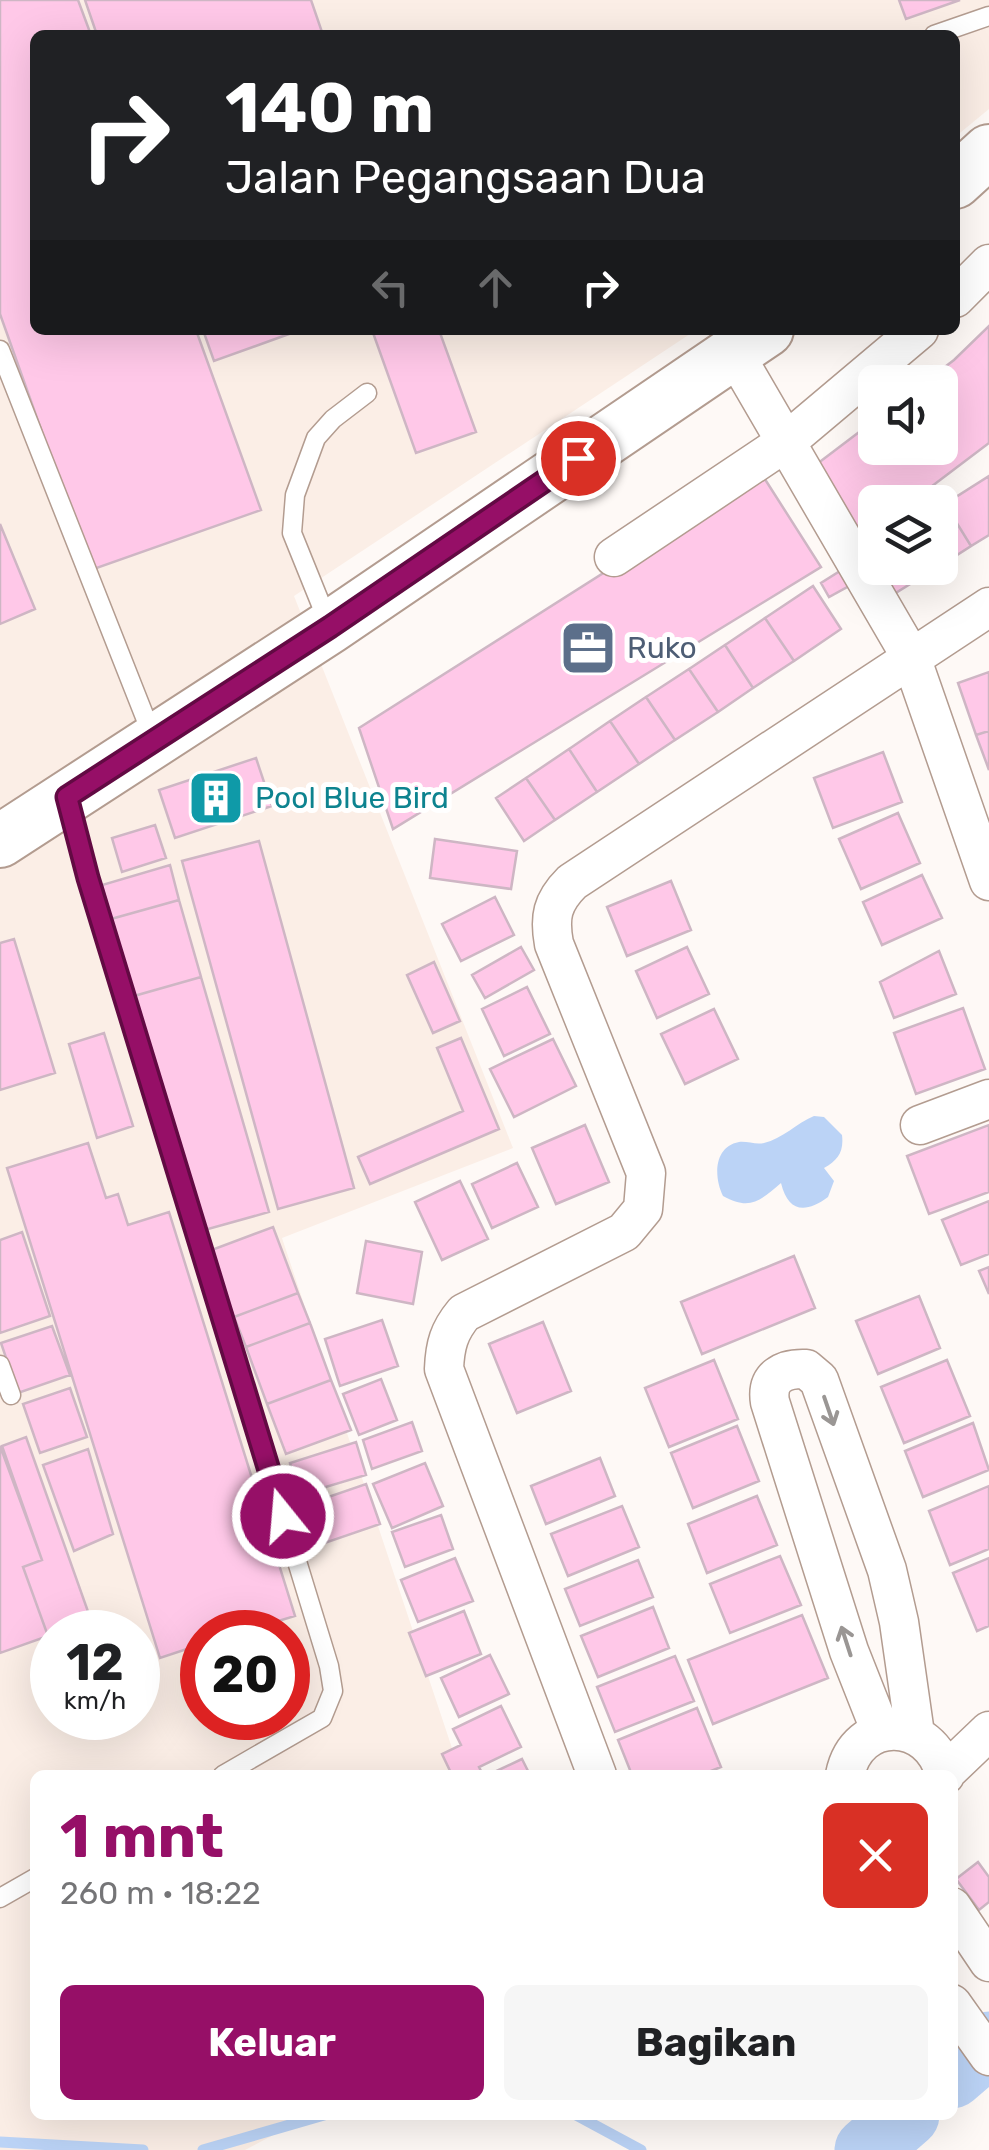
<!DOCTYPE html>
<html lang="id">
<head>
<meta charset="utf-8">
<style>
  :root { --surface:#fff; --page:#f6f6f6; --text:#202124; --muted:#757577; --accent:#960f67 }
  body { margin:0; font-family:Rubik,sans-serif; background:var(--page); color:var(--text); height:100vh; display:flex; flex-direction:column; font-size:38px; white-space:nowrap }
  * { box-sizing:border-box; margin:0 }
  p { font-size:32px; color:var(--muted) }
  .icon { flex:none; width:55px; height:55px; fill:none; stroke:currentColor; stroke-width:2; stroke-linecap:round; stroke-linejoin:round }
  .map { position:relative; flex:1; overflow:hidden }
  .details { position:absolute; left:30px; top:1770px; width:928px; height:350px; display:flex; flex-direction:column; background:var(--surface); border-radius:15px; box-shadow:0 10px 40px #0002 }
  .details>* { flex:none }
  .hud { position:absolute; left:30px; top:30px; width:930px; height:305px; border-radius:15px; box-shadow:0 10px 40px #0002; background:#202124; color:#fff; overflow:hidden }
  .tools { position:absolute; left:858px; top:365px; display:grid; gap:20px }
  .tools a { display:grid; place-items:center; width:100px; height:100px; border-radius:15px; background:var(--surface); box-shadow:0 10px 40px #0002; font-size:50px }
  .speed { position:absolute; left:30px; top:1610px; display:flex; gap:20px; font-size:50px; font-weight:700; text-align:center }
  .speed>* { display:grid; place-content:center; width:130px; height:130px; border-radius:50%; background:var(--surface); box-shadow:0 10px 40px #0002; line-height:1 }
  .speed small { font-size:25px; font-weight:400 }
  .speed .limit { border:15px solid #d22; background:#fff; color:#111 }
  .pin { position:absolute; display:grid; place-items:center; width:85px; height:85px; color:#fff; margin:-42px; border:5px solid #fff; border-radius:50%; box-shadow:0 2px 10px #0007 }
  .me { position:absolute; width:110px; margin:-55px; rotate:343deg; stroke-linejoin:round; filter:drop-shadow(0 0 8px #0008) }
  .turn { display:flex; align-items:center; gap:35px; height:210px; padding:0 30px; font-size:45px }
  .turn .icon { width:130px; height:130px; stroke-width:2.5 }
  .turn b { display:block; font-size:70px; line-height:85px }
  .lanes { display:flex; align-items:center; height:95px; padding:0 30px; background:#0003; justify-content:center; gap:50px; direction:ltr }
  .lanes .off { opacity:.35 }
  .round { display:grid; place-items:center; flex:none; width:105px; height:105px; border-radius:15px; background:var(--page) }
  .head { display:flex; align-items:center; justify-content:space-between; height:170px; padding:0 30px }
  h1 { font-size:60px; font-weight:700; line-height:75px; color:var(--accent) }
  .cta { display:flex; gap:20px; margin-top:auto; padding:20px 30px }
  .cta a { flex:1; height:115px; border-radius:15px; background:var(--accent); color:#fff; font-size:40px; font-weight:700; line-height:115px; text-align:center }
  .cta a+a { background:var(--page); color:var(--text) }
  .map>svg:first-child { display:block }
  .built { fill:#fbeee6; fill-rule:evenodd }
  .water { fill:#bbd3f6 }
  .lines { fill:none; stroke-linecap:round; stroke-linejoin:round }
  .stream { stroke:#bbd3f6; stroke-width:11 }
  .river { stroke:#bbd3f6; stroke-width:65 }
  .building { fill:#ffc8e8; stroke:#ceb6c4; stroke-width:2.5 }
  .service-casing { stroke:#b39c90; stroke-width:21 }
  .minor-casing { stroke:#b39c90; stroke-width:41 }
  .secondary-casing { stroke:#b39c90; stroke-width:56 }
  .service { stroke:#fff; stroke-width:18 }
  .minor { stroke:#fff; stroke-width:38 }
  .secondary { stroke:#fff; stroke-width:52 }
  .oneway { stroke:#9a9694 }
  .route-casing { stroke:#620a43; stroke-width:25 }
  .route { stroke:#960f67; stroke-width:18 }
  .labels { text-anchor:middle; stroke-width:10; stroke-linejoin:round; paint-order:stroke }
  .service-label { font-size:30px; fill:#4e5e75; stroke:#fff; text-anchor:start }
  .culture-label { font-size:30px; fill:#0d838f; stroke:#fff; text-anchor:start }
</style>
</head>
<body>
<div class="map">
<svg width="989" height="2150" viewBox="0 0 989 2150">
  <rect width="100%" height="100%" fill="#fef9f6"/>
  <path class="built" d="M 0,0 L 989,0 L 989,109 L 955,137 L 955,35 L 35,35 L 35,330 L 696,330 L 294,596 L 513,1148 L 282,1238 L 461,1775 L 35,1775 L 35,2115 L 311,2115 L 245,2150 L 0,2150 ZM 52,1632 L 138,1632 L 138,1718 L 52,1718 ZM 202,1632 L 288,1632 L 288,1718 L 202,1718 Z"/>
  <path class="water" d="M 814,1116 L 824,1117 L 842,1135 C 844,1152 838,1160 824,1168 L 834,1181 L 828,1197 C 805,1214 788,1212 781,1183 C 760,1201 750,1211 723,1196 C 714,1178 713,1147 739,1142 C 747,1141 756,1145 764,1143 C 782,1139 797,1123 814,1116 Z"/>
  <g class="lines">
    <path class="stream" d="M 576,2115 L 641,2150
      M 0,2142 L 143,2150
      M 203,2150 L 324,2115"/>
    <path class="river" d="M 952,2076 L 989,2044
      M 867,2150 L 907,2115"/>
  </g>
  <path class="building" d="M 0,0 L 78,0 L 91,35 L 35,35 L 35,330 L 196,330 L 261,510 L 91,570 L 0,314 Z
    M 85,0 L 311,0 L 323,35 L 97,35 Z
    M 899,0 L 960,0 L 906,19 Z
    M 989,326 L 989,443 L 911,502 L 875,502 L 875,530 L 865,537 L 813,467 L 875,420 L 875,448 L 940,448 L 940,382 L 925,382 L 954,360 Z
    M 203,330 L 300,330 L 214,361 Z
    M 372,330 L 439,330 L 476,432 L 416,453 Z
    M 761,473 L 821,567 L 393,829 L 359,728 Z
    M 989,476 L 989,535 L 971,546 L 945,504 Z
    M 945,504 L 971,546 L 940,566 L 940,507 Z
    M 0,524 L 35,609 L 0,624 Z
    M 877,568 L 936,568 L 894,594 Z
    M 840,571 L 849,586 L 829,597 L 821,583 Z
    M 813,586 L 841,629 L 794,661 L 765,618 Z
    M 765,618 L 794,661 L 753,688 L 725,645 Z
    M 725,645 L 753,688 L 718,712 L 689,669 Z
    M 689,669 L 718,712 L 675,740 L 646,697 Z
    M 989,672 L 989,731 L 976,735 L 958,683 Z
    M 646,697 L 675,740 L 639,764 L 610,721 Z
    M 610,721 L 639,764 L 597,792 L 569,749 Z
    M 989,731 L 989,770 L 976,735 Z
    M 569,749 L 597,792 L 555,820 L 526,778 Z
    M 883,752 L 902,802 L 833,828 L 814,778 Z
    M 256,758 L 272,806 L 175,838 L 159,790 Z
    M 526,778 L 555,820 L 524,841 L 496,798 Z
    M 898,813 L 920,863 L 861,889 L 839,839 Z
    M 155,825 L 166,858 L 122,872 L 112,838 Z
    M 435,839 L 517,851 L 511,889 L 430,878 Z
    M 259,841 L 354,1188 L 278,1209 L 182,861 Z
    M 170,865 L 179,900 L 111,919 L 102,885 Z
    M 922,875 L 942,918 L 882,945 L 863,902 Z
    M 671,881 L 691,930 L 627,956 L 607,907 Z
    M 495,897 L 514,935 L 461,961 L 442,924 Z
    M 179,900 L 201,977 L 134,996 L 111,919 Z
    M 14,939 L 55,1073 L 0,1090 L 0,943 Z
    M 521,947 L 534,970 L 485,998 L 472,975 Z
    M 687,947 L 709,994 L 657,1018 L 636,971 Z
    M 939,951 L 956,994 L 894,1018 L 880,982 Z
    M 434,962 L 460,1021 L 433,1033 L 407,975 Z
    M 201,977 L 269,1212 L 201,1231 L 134,996 Z
    M 527,987 L 550,1034 L 504,1056 L 482,1009 Z
    M 963,1008 L 985,1069 L 916,1094 L 894,1033 Z
    M 714,1009 L 738,1059 L 685,1084 L 661,1034 Z
    M 104,1033 L 133,1126 L 97,1138 L 69,1044 Z
    M 461,1038 L 499,1129 L 370,1184 L 358,1157 L 463,1111 L 437,1048 Z
    M 553,1039 L 576,1086 L 514,1117 L 490,1069 Z
    M 585,1125 L 609,1182 L 556,1204 L 532,1148 Z
    M 989,1125 L 989,1192 L 929,1214 L 907,1156 Z
    M 88,1143 L 106,1198 L 118,1194 L 128,1225 L 169,1212 L 295,1616 L 242,1632 L 202,1632 L 202,1644 L 160,1658 L 7,1168 Z
    M 517,1163 L 538,1207 L 492,1228 L 472,1184 Z
    M 460,1181 L 488,1239 L 442,1260 L 415,1202 Z
    M 989,1201 L 989,1254 L 961,1265 L 942,1220 Z
    M 273,1227 L 298,1293 L 234,1317 L 209,1251 Z
    M 22,1232 L 50,1316 L 0,1333 L 0,1240 Z
    M 366,1241 L 422,1252 L 413,1304 L 357,1293 Z
    M 794,1256 L 815,1308 L 702,1354 L 681,1302 Z
    M 989,1267 L 989,1294 L 979,1271 Z
    M 298,1293 L 310,1323 L 246,1347 L 234,1317 Z
    M 919,1296 L 940,1348 L 878,1374 L 856,1321 Z
    M 382,1320 L 398,1366 L 340,1386 L 325,1339 Z
    M 543,1322 L 571,1391 L 517,1413 L 489,1344 Z
    M 310,1323 L 331,1380 L 267,1404 L 246,1347 Z
    M 52,1326 L 70,1375 L 18,1393 L 1,1343 Z
    M 714,1360 L 738,1419 L 669,1447 L 645,1388 Z
    M 947,1360 L 970,1416 L 904,1443 L 881,1387 Z
    M 381,1379 L 397,1420 L 359,1435 L 343,1394 Z
    M 331,1380 L 351,1430 L 286,1454 L 267,1404 Z
    M 70,1388 L 87,1437 L 40,1453 L 23,1404 Z
    M 412,1422 L 422,1451 L 372,1469 L 363,1440 Z
    M 973,1423 L 989,1470 L 923,1497 L 905,1451 Z
    M 737,1426 L 759,1481 L 693,1508 L 671,1453 Z
    M 26,1437 L 91,1620 L 48,1636 L 23,1567 L 42,1560 L 2,1446 Z
    M 356,1442 L 366,1475 L 299,1495 L 290,1463 Z
    M 0,1446 L 42,1560 L 23,1567 L 48,1636 L 0,1653 Z
    M 88,1449 L 113,1534 L 74,1551 L 43,1465 Z
    M 600,1458 L 615,1496 L 546,1524 L 531,1486 Z
    M 425,1463 L 443,1506 L 392,1528 L 373,1484 Z
    M 366,1484 L 380,1524 L 316,1546 L 302,1506 Z
    M 989,1486 L 989,1549 L 950,1565 L 929,1511 Z
    M 757,1496 L 777,1545 L 707,1573 L 688,1524 Z
    M 622,1506 L 639,1547 L 568,1576 L 551,1534 Z
    M 441,1515 L 453,1549 L 405,1567 L 392,1532 Z
    M 780,1556 L 801,1605 L 730,1633 L 710,1584 Z
    M 455,1558 L 473,1601 L 418,1622 L 401,1580 Z
    M 989,1558 L 989,1626 L 977,1631 L 953,1573 Z
    M 638,1560 L 653,1597 L 580,1626 L 565,1589 Z
    M 653,1607 L 669,1648 L 598,1677 L 581,1636 Z
    M 464,1611 L 481,1654 L 426,1676 L 409,1633 Z
    M 802,1615 L 828,1678 L 713,1724 L 688,1660 Z
    M 490,1655 L 509,1694 L 459,1717 L 441,1678 Z
    M 675,1656 L 694,1701 L 615,1732 L 597,1687 Z
    M 501,1706 L 521,1747 L 479,1767 L 483,1775 L 452,1775 L 442,1754 L 461,1745 L 453,1729 Z
    M 697,1708 L 721,1767 L 701,1775 L 632,1775 L 618,1740 Z
    M 522,1759 L 530,1775 L 488,1775 Z
    M 978,1862 L 989,1877 L 989,1902 L 979,1910 L 956,1879 Z"/>
  <g class="lines">
    <g class="service-casing">
      <path id="service" d="M 934,35 L 989,16
        M 0,350 L 152,735
        M 328,622 L 292,533 L 295,495 L 316,438 L 333,419 L 367,393
        M 68,804 L 88,878 L 329,1666 L 333,1691 L 322,1718 L 223,1775
        M 0,1365 L 11,1395
        M 0,1898 L 35,1878"/>
    </g>
    <g class="minor-casing">
      <path id="minor" d="M 955,298 L 989,264
        M 734,353 L 911,657 L 989,881
        M 614,557 L 786,442 L 919,330
        M 920,1125 L 989,1099
        M 881,1732 L 849,1651 L 770,1402 C 766,1377 783,1368 806,1369 L 819,1380 L 887,1570 L 899,1622 L 915,1734
        M 945,1773 L 989,1731
        M 597,1775 L 444,1369 C 445,1345 449,1331 464,1313 L 624,1232 L 643,1209 L 646,1173 L 554,944 C 549,917 552,902 572,882 L 989,607
        M 845,1775 C 857,1715 931,1717 945,1775
        M 952,1907 L 989,1962
        M 952,2004 L 989,2056"/>
    </g>
    <g class="secondary-casing">
      <path id="secondary" d="M 955,182 L 989,151
        M 0,841 L 330,627 L 767,330"/>
    </g>
    <use href="#service" class="service"/>
    <use href="#minor" class="minor"/>
    <use href="#secondary" class="secondary"/>
  </g>
  <defs><path id="oneway-shaft" d="M-6 0H5M1.5-3L5.5 0L1.5 3" fill="none" stroke-width="1.6" stroke-linecap="round" stroke-linejoin="round" transform="scale(2.5)"/></defs>
  <g class="oneway">
    <use href="#oneway-shaft" transform="translate(829 1411) rotate(71)"/>
    <use href="#oneway-shaft" transform="translate(846 1641) rotate(-108)"/>
  </g>
  <g class="lines">
    <g class="route-casing">
      <path id="route" d="M 283,1516 L 88,878 L 67,797 L 330,627 L 578,458"/>
    </g>
    <use href="#route" class="route"/>
  </g>
  <defs>
    <g id="office-square" transform="scale(2.875)"><rect x="-9" y="-9" width="18" height="18" rx="4" fill="#5c6f8a" stroke="#fff"/><path d="M-6-3h4V-5.5h4V-3h4V5H-6ZM-1-4.5V-3h2v-1.5ZM-6 0V1H6V0Z" fill="#fff"/></g>
    <g id="building-square" transform="scale(2.875)"><rect x="-9" y="-9" width="18" height="18" rx="4" fill="#0f9aa8" stroke="#fff"/><path d="M-4-6H4V6H1V3H-1V6H-4ZM-2.5-4.3h1.7v1.8h-1.7ZM.8-4.3h1.7v1.8H.8ZM-2.5-1h1.7V.8h-1.7ZM.8-1h1.7V.8H.8Z" fill="#fff"/></g>
  </defs>
  <g fill-rule="evenodd">
    <use href="#office-square" x="588" y="648"/>
    <use href="#building-square" x="216" y="798"/>
  </g>
  <g class="labels">
    <g class="service-label">
      <text x="627" y="658">Ruko</text>
    </g>
    <g class="culture-label">
      <text x="255" y="808">Pool Blue Bird</text>
    </g>
  </g>
</svg>
<div class="tools">
<a><svg class="icon" aria-label="sound" viewBox="0 0 24 24"><path d="M4 9h4l5-4v14l-5-4H4zM17 9q2 3 0 6"/></svg></a>
<a><svg class="icon" aria-label="layers" viewBox="0 0 24 24"><path d="M12 4l9 5-9 5-9-5zM3 14l9 5 9-5"/></svg></a>
</div>
<div class="speed"><div>12<small>km/h</small></div><div class="limit">20</div></div>
<div class="pin" style="left:578px;top:458px;background:#d93025"><svg class="icon" aria-label="arrive" viewBox="0 0 24 24"><path d="M6 21V4h12l-3 4 3 4H6"/></svg></div>
<svg class="me" style="left:283px;top:1516px" viewBox="-20 -20 40 40"><circle r="17" fill="#960f67" stroke="#fff" stroke-width="3"/><path d="M0-11L8 9 0 5-8 9z" fill="#fff"/></svg>
<div class="hud">
<div class="turn"><svg class="icon" aria-label="right" viewBox="0 0 24 24"><path d="M7 20v-9h11M14 6l5 5-5 5"/></svg><div><b>140 m</b>Jalan Pegangsaan Dua</div></div>
<div class="lanes"><svg class="icon off" aria-label="left" viewBox="0 0 24 24"><path d="M17 20v-9H6M10 6l-5 5 5 5"/></svg><svg class="icon off" aria-label="ahead" viewBox="0 0 24 24"><path d="M12 20V5M6 11l6-6 6 6"/></svg><svg class="icon" aria-label="right" viewBox="0 0 24 24"><path d="M7 20v-9h11M14 6l5 5-5 5"/></svg></div>
</div>
<section class="details">
<div class="head"><div><h1>1 mnt</h1><p>260 m · 18:22</p></div><a class="round" style="background:#d93025;color:#fff"><svg class="icon" aria-label="close" viewBox="0 0 24 24"><path d="M6 6l12 12M18 6L6 18"/></svg></a></div>
<div class="cta"><a>Keluar</a><a>Bagikan</a></div>
</section>
</div>
</body>
</html>
